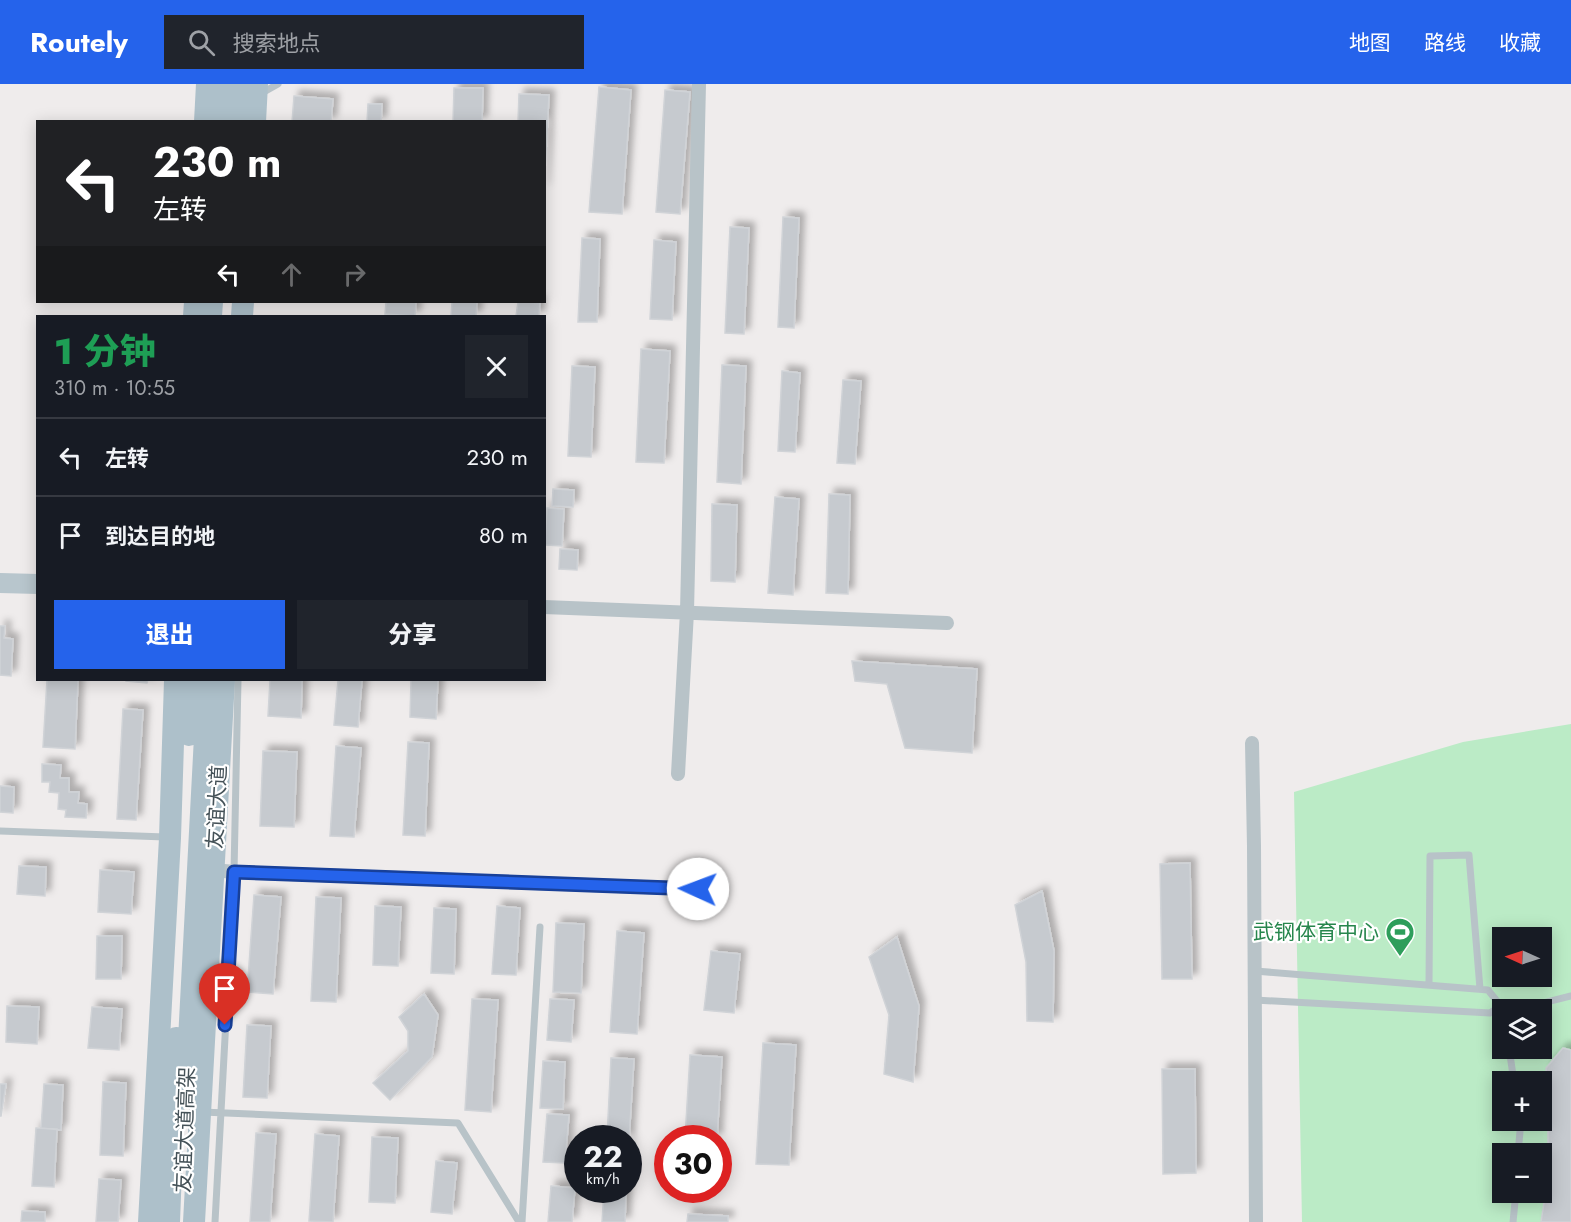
<!DOCTYPE html>
<html lang="zh">
<head>
<meta charset="utf-8">
<style>
  :root { --surface:#171b24; --page:#20242c; --text:#f1f3f6; --muted:#9ea1a6; --line:#363941; --accent:#2563eb }
  body { margin:0; font-family:Jost,"Noto Sans SC",sans-serif; background:var(--page); color:var(--text); height:100vh; display:flex; flex-direction:column; font-size:22px; white-space:nowrap }
  * { box-sizing:border-box; margin:0 }
  p { font-size:20px; color:var(--muted) }
  .icon { flex:none; width:33px; height:33px; fill:none; stroke:currentColor; stroke-width:2; stroke-linecap:round; stroke-linejoin:round }
  .map { position:relative; flex:1; overflow:hidden }
  .drawer { position:absolute; left:36px; top:231px; width:510px; height:366px; display:flex; flex-direction:column; background:var(--surface); border-radius:0px; box-shadow:0 3px 15px #0003 }
  .drawer>* { flex:none }
  .top-card { position:absolute; left:36px; top:36px; width:510px; height:183px; border-radius:0px; box-shadow:0 3px 15px #0003; background:#202124; color:#fff; overflow:hidden }
  .needle { width:39px; rotate:273deg }
  .tools { position:absolute; left:1492px; top:843px; display:grid; gap:12px }
  .tools a { display:grid; place-items:center; width:60px; height:60px; border-radius:0px; background:var(--surface); box-shadow:0 3px 15px #0003; font-size:30px }
  .speed { position:absolute; left:564px; top:1041px; display:flex; gap:12px; font-size:30px; font-weight:700; text-align:center }
  .speed>* { display:grid; place-content:center; width:78px; height:78px; border-radius:50%; background:var(--surface); box-shadow:0 3px 15px #0003; line-height:1 }
  .speed small { font-size:15px; font-weight:400 }
  .speed .limit { border:9px solid #d22; background:#fff; color:#111 }
  .pin { position:absolute; display:grid; place-items:center; width:51px; height:51px; color:#fff; margin:-62px -26px; border-radius:50% 50% 50% 0; rotate:-45deg; box-shadow:0 0 6px #0007 }
  .pin .icon { rotate:45deg }
  .me { position:absolute; width:66px; margin:-33px; rotate:272deg; stroke-linejoin:round; filter:drop-shadow(0 0 4px #0008) }
  .turn { display:flex; align-items:center; gap:21px; height:126px; padding:0 18px; font-size:27px }
  .turn .icon { width:78px; height:78px; stroke-width:2.5 }
  .turn b { display:block; font-size:42px; line-height:51px }
  .lanes { display:flex; align-items:center; height:57px; padding:0 18px; background:#0003; justify-content:center; gap:30px; direction:ltr }
  .lanes .off { opacity:.35 }
  .round { display:grid; place-items:center; flex:none; width:63px; height:63px; border-radius:0px; background:var(--page) }
  .overview { display:flex; align-items:center; justify-content:space-between; height:102px; padding:0 18px }
  h1 { font-size:36px; font-weight:800; line-height:45px; color:#1e9e55 }
  .button { display:flex; gap:12px; margin-top:auto; padding:12px 18px }
  .button a { flex:1; height:69px; border-radius:0px; background:var(--accent); color:#fff; font-size:24px; font-weight:800; line-height:69px; text-align:center }
  .button a+a { background:var(--page); color:var(--text) }
  ul { padding:0; list-style:none }
  li { display:flex; align-items:center; gap:18px; height:78px; padding:0 18px; border-top:2px solid var(--line) }
  li div { flex:1 }
  li b { display:block; font-size:22px }
  li em { font-style:normal }
  header { display:flex; align-items:center; gap:36px; box-sizing:border-box; height:84px; padding:0 30px; background:var(--accent); color:#fff }
  header strong { font-size:28px }
  nav { display:flex; gap:33px; margin-inline-start:auto; font-size:21px }
  .search { width:420px; height:54px; background:var(--page); display:flex; align-items:center; gap:15px; box-sizing:border-box; padding:0 21px; border-radius:0px; color:var(--muted); font-size:22px }
  .map>svg:first-child { display:block }
  .green { fill:#bbebc6; fill-rule:evenodd }
  .building { fill:#c6cacf; stroke:#d0d3d7; stroke-width:1.5; filter:url(#shadow) }
  .lines { fill:none; stroke-linecap:round; stroke-linejoin:round }
  .lane { stroke:#b8c3c8; stroke-width:7 }
  .street { stroke:#b8c3c8; stroke-width:14 }
  .secondary { stroke:#b8c6cd; stroke-width:20 }
  .primary { stroke:#adc0ca; stroke-width:22 }
  .route-casing { stroke:#184099; stroke-width:15 }
  .route { stroke:#2563eb; stroke-width:10 }
  .labels { text-anchor:middle; stroke-width:4.5; stroke-linejoin:round; paint-order:stroke }
  .street-label { font-size:21px; fill:#455258; stroke:#fff }
  .leisure-label { font-size:21px; fill:#27864d; stroke:#fff; text-anchor:end }
</style>
</head>
<body>
<header>
<strong>Routely</strong>
<div class="search"><svg class="icon" aria-label="search" viewBox="0 0 24 24"><circle cx="10" cy="10" r="6"/><path d="M15 15l6 6"/></svg>搜索地点</div>
<nav><a>地图</a><a>路线</a><a>收藏</a></nav>
</header>
<div class="map">
<svg width="1571" height="1138" viewBox="0 0 1571 1138">
  <defs>
    <filter id="shadow"><feDropShadow dx="5.5" dy="-5.5" stdDeviation="3" flood-color="#0004"/></filter>
  </defs>
  <rect width="100%" height="100%" fill="#efecec"/>
  <path class="green" d="M 1571,640 L 1571,1138 L 1302,1138 L 1294,708 L 1463,658 ZM 1503,854 L 1542,854 L 1542,892 L 1503,892 ZM 1503,926 L 1542,926 L 1542,964 L 1503,964 ZM 1503,998 L 1542,998 L 1542,1036 L 1503,1036 ZM 1503,1070 L 1542,1070 L 1542,1108 L 1503,1108 Z"/>
  <path class="building" d="M 599,3 L 631,6 L 622,130 L 589,128 Z
    M 454,4 L 483,4 L 482,38 L 453,38 Z
    M 665,6 L 690,8 L 680,130 L 656,128 Z
    M 519,10 L 549,11 L 544,106 L 544,38 L 518,38 Z
    M 294,12 L 333,15 L 331,38 L 292,38 Z
    M 368,20 L 382,20 L 381,38 L 367,38 Z
    M 783,133 L 799,134 L 794,244 L 778,243 Z
    M 730,143 L 749,144 L 744,250 L 725,249 Z
    M 582,154 L 600,155 L 597,238 L 578,238 Z
    M 654,156 L 676,158 L 672,236 L 650,235 Z
    M 386,218 L 416,218 L 415,232 L 385,230 Z
    M 452,218 L 477,218 L 476,232 L 451,232 Z
    M 518,218 L 540,218 L 539,232 L 516,232 Z
    M 641,265 L 670,267 L 664,379 L 636,378 Z
    M 722,281 L 746,282 L 741,400 L 717,398 Z
    M 572,282 L 595,283 L 591,373 L 568,372 Z
    M 782,287 L 800,289 L 795,368 L 778,367 Z
    M 843,296 L 861,297 L 855,380 L 837,379 Z
    M 553,405 L 574,406 L 573,423 L 552,422 Z
    M 829,410 L 850,411 L 848,510 L 826,509 Z
    M 775,413 L 799,415 L 793,511 L 768,509 Z
    M 712,420 L 737,421 L 735,498 L 711,497 Z
    M 547,424 L 564,425 L 562,462 L 545,461 Z
    M 560,465 L 578,466 L 577,486 L 559,485 Z
    M 0,542 L 5,542 L 4,554 L 13,555 L 11,592 L 0,591 Z
    M 852,577 L 977,585 L 972,669 L 905,664 L 887,600 L 855,597 Z
    M 47,596 L 78,596 L 75,665 L 43,663 Z
    M 126,596 L 148,596 L 147,599 L 126,597 Z
    M 270,596 L 302,596 L 301,634 L 268,632 Z
    M 338,596 L 362,596 L 358,643 L 334,641 Z
    M 411,596 L 438,596 L 436,635 L 410,633 Z
    M 123,625 L 143,626 L 136,736 L 117,735 Z
    M 408,658 L 429,659 L 425,752 L 403,751 Z
    M 336,662 L 361,664 L 354,753 L 330,752 Z
    M 263,667 L 297,668 L 294,743 L 260,742 Z
    M 42,680 L 61,681 L 60,694 L 69,694 L 69,708 L 79,708 L 78,719 L 87,720 L 86,734 L 65,733 L 66,726 L 58,725 L 59,709 L 49,708 L 50,698 L 42,698 Z
    M 0,702 L 14,703 L 13,729 L 0,728 Z
    M 1190,779 L 1192,895 L 1162,895 L 1160,780 Z
    M 19,782 L 46,783 L 45,812 L 17,810 Z
    M 100,786 L 134,788 L 131,830 L 98,828 Z
    M 1042,807 L 1054,867 L 1053,938 L 1027,937 L 1026,878 L 1015,821 Z
    M 254,811 L 281,813 L 273,910 L 247,908 Z
    M 316,813 L 341,814 L 336,918 L 311,917 Z
    M 375,822 L 401,823 L 398,882 L 373,881 Z
    M 497,822 L 520,824 L 516,891 L 492,890 Z
    M 434,824 L 456,825 L 454,890 L 431,889 Z
    M 556,839 L 584,840 L 581,909 L 553,908 Z
    M 617,847 L 644,849 L 637,950 L 610,948 Z
    M 97,852 L 122,852 L 121,895 L 96,895 Z
    M 897,853 L 919,922 L 913,998 L 884,990 L 889,931 L 869,873 Z
    M 711,867 L 740,870 L 734,929 L 704,926 Z
    M 424,910 L 438,931 L 432,973 L 390,1016 L 373,999 L 408,967 L 408,947 L 399,933 Z
    M 472,915 L 498,916 L 491,1028 L 465,1026 Z
    M 550,915 L 574,916 L 571,958 L 547,956 Z
    M 7,922 L 39,923 L 37,960 L 6,958 Z
    M 92,923 L 122,925 L 119,966 L 88,964 Z
    M 247,941 L 271,942 L 267,1014 L 243,1013 Z
    M 763,959 L 796,961 L 789,1081 L 756,1080 Z
    M 1563,964 L 1571,966 L 1571,1138 L 1541,1138 L 1548,1093 L 1548,1012 L 1546,984 Z
    M 690,971 L 722,973 L 717,1054 L 685,1054 Z
    M 611,974 L 634,975 L 628,1072 L 628,1054 L 607,1054 Z
    M 543,977 L 565,978 L 563,1025 L 540,1024 Z
    M 1162,985 L 1195,985 L 1196,1089 L 1163,1090 Z
    M 103,998 L 126,999 L 123,1072 L 100,1071 Z
    M 0,1000 L 6,1000 L 1,1032 L 0,1032 Z
    M 44,1000 L 63,1001 L 61,1046 L 41,1044 Z
    M 547,1030 L 569,1031 L 565,1079 L 543,1078 Z
    M 36,1044 L 57,1045 L 54,1103 L 32,1102 Z
    M 256,1049 L 276,1050 L 270,1138 L 250,1138 Z
    M 315,1050 L 339,1052 L 333,1138 L 309,1137 Z
    M 372,1053 L 398,1054 L 395,1119 L 369,1118 Z
    M 436,1077 L 457,1079 L 452,1130 L 431,1128 Z
    M 99,1095 L 121,1096 L 118,1138 L 96,1138 Z
    M 551,1102 L 575,1104 L 572,1138 L 548,1138 Z
    M 604,1106 L 626,1106 L 625,1138 L 602,1138 Z
    M 22,1127 L 45,1128 L 45,1138 L 21,1138 Z
    M 688,1130 L 728,1132 L 728,1138 L 687,1138 Z"/>
  <g class="lines">
    <path class="lane" d="M 262,9 L 278,0
      M 0,747 L 165,753
      M 1255,887 L 1488,906 L 1501,922 L 1490,929 L 1255,916
      M 1429,901 L 1430,772 L 1469,771 L 1480,905
      M 1515,926 L 1571,912
      M 1509,964 L 1514,998
      M 202,1028 L 458,1039 L 519,1138
      M 1518,1070 L 1521,1036
      M 215,1138 L 234,788 L 238,596
      M 522,1138 L 540,843
      M 1513,1138 L 1516,1108"/>
    <path class="street" d="M 544,523 L 947,539
      M 1252,659 L 1254,762 L 1256,1138
      M 678,690 L 687,528 L 699,0
      M 214,786 L 234,788 L 698,805"/>
    <path class="secondary" d="M 0,499 L 38,500"/>
    <path class="primary" d="M 205,38 L 207,0
      M 222,38 L 224,0
      M 238,38 L 240,0
      M 255,38 L 257,0
      M 194,232 L 195,218
      M 211,232 L 212,218
      M 242,232 L 243,218
      M 189,651 L 192,596
      M 188,975 L 208,596
      M 149,1138 L 170,754 L 175,596
      M 169,1138 L 176,954
      M 194,1138 L 224,596"/>
  </g>
  <g class="lines">
    <g class="route-casing">
      <path id="route" d="M 225,941 L 234,788 L 698,805"/>
    </g>
    <use href="#route" class="route"/>
  </g>
  <defs>
    <g id="stadium-pin" transform="scale(1.5)"><path d="M0 17L-7.5 6A9.5 9.5 0 1 1 7.5 6Z" fill="#2e9e5b" stroke="#fff"/><path d="M0-5a6.5 5 0 1 0 0 10a6.5 5 0 1 0 0-10ZM-3.5-1.8h7v3.6h-7Z" fill="#fff"/></g>
  </defs>
  <g fill-rule="evenodd">
    <use href="#stadium-pin" x="1400" y="848"/>
  </g>
  <g class="labels">
    <g class="street-label">
      <text transform="translate(217 723) rotate(-87)" y="7">友谊大道</text>
      <text transform="translate(185 1046) rotate(-88)" y="7">友谊大道高架</text>
    </g>
    <g class="leisure-label">
      <text x="1379" y="855">武钢体育中心</text>
    </g>
  </g>
</svg>
<div class="tools">
<a><svg class="needle" viewBox="-14 -14 28 28"><path d="M0-13l5 13h-10z" fill="#e53935"/><path d="M0 13l5-13h-10z" fill="#9ea1a6"/></svg></a>
<a><svg class="icon" aria-label="layers" viewBox="0 0 24 24"><path d="M12 4l9 5-9 5-9-5zM3 14l9 5 9-5"/></svg></a>
<a>+</a>
<a>−</a>
</div>
<div class="speed"><div>22<small>km/h</small></div><div class="limit">30</div></div>
<div class="pin" style="left:225px;top:941px;background:#d93025"><svg class="icon" aria-label="arrive" viewBox="0 0 24 24"><path d="M6 21V4h12l-3 4 3 4H6"/></svg></div>
<svg class="me" style="left:698px;top:805px" viewBox="-20 -20 40 40"><circle r="19" fill="#fff"/><path d="M0-13L10 11 0 6-10 11z" fill="#2563eb"/></svg>
<div class="top-card">
<div class="turn"><svg class="icon" aria-label="left" viewBox="0 0 24 24"><path d="M17 20v-9H6M10 6l-5 5 5 5"/></svg><div><b>230 m</b>左转</div></div>
<div class="lanes"><svg class="icon" aria-label="left" viewBox="0 0 24 24"><path d="M17 20v-9H6M10 6l-5 5 5 5"/></svg><svg class="icon off" aria-label="ahead" viewBox="0 0 24 24"><path d="M12 20V5M6 11l6-6 6 6"/></svg><svg class="icon off" aria-label="right" viewBox="0 0 24 24"><path d="M7 20v-9h11M14 6l5 5-5 5"/></svg></div>
</div>
<section class="drawer">
<div class="overview"><div><h1>1 分钟</h1><p>310 m · 10:55</p></div><a class="round"><svg class="icon" aria-label="close" viewBox="0 0 24 24"><path d="M6 6l12 12M18 6L6 18"/></svg></a></div>
<ul>
<li><svg class="icon" aria-label="left" viewBox="0 0 24 24"><path d="M17 20v-9H6M10 6l-5 5 5 5"/></svg><div><b>左转</b></div><em>230 m</em></li>
<li><svg class="icon" aria-label="arrive" viewBox="0 0 24 24"><path d="M6 21V4h12l-3 4 3 4H6"/></svg><div><b>到达目的地</b></div><em>80 m</em></li>
</ul>
<div class="button"><a>退出</a><a>分享</a></div>
</section>
</div>
</body>
</html>
